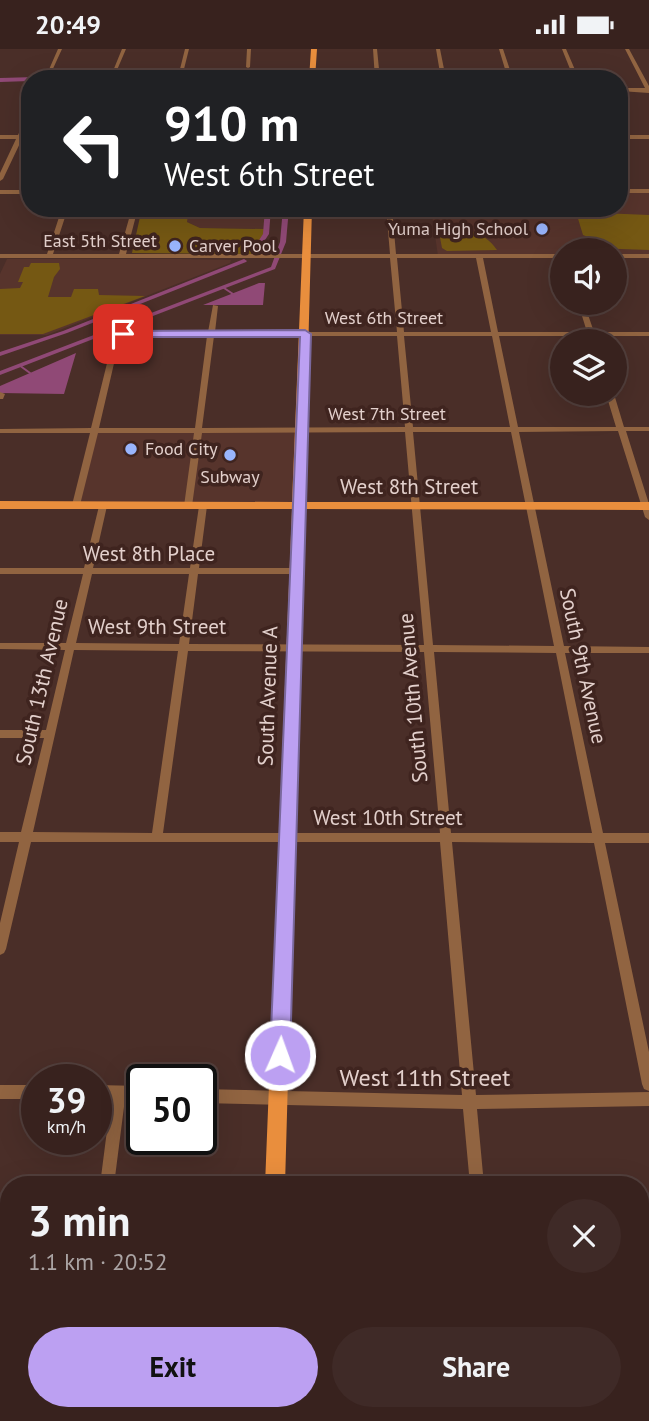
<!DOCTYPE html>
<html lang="en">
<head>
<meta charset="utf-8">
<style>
  :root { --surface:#38221e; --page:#3f2a27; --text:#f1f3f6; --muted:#aba4a4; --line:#523f3c; --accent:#bca0f2 }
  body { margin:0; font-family:"PT Sans",sans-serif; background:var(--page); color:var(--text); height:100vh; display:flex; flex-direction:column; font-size:26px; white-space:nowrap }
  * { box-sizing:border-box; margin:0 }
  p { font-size:23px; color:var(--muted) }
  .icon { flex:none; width:38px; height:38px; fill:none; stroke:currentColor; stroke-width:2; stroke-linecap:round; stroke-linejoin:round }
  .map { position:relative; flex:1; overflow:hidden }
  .side { position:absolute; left:0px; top:1127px; width:649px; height:245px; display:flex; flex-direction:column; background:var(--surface); border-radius:28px 28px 0 0; box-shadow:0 7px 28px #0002,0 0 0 2px var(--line) }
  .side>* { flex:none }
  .top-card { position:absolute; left:21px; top:21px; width:607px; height:147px; border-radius:28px; box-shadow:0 7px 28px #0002,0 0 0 2px var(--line); background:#202124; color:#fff; overflow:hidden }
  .controls { position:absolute; left:550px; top:189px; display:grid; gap:14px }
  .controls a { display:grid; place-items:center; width:77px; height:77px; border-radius:50%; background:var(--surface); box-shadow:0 7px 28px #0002,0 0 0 2px var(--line); font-size:35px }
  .speed { position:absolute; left:21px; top:1015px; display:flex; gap:14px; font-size:35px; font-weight:700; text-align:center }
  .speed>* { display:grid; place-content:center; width:91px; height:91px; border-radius:50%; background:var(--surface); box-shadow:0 7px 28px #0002,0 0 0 2px var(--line); line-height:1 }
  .speed small { font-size:18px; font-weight:400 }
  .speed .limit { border:4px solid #111; border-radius:10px; background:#fff; color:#111 }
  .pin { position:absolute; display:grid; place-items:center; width:60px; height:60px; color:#fff; margin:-30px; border-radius:14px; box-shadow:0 4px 10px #0006 }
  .me { position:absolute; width:77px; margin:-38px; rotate:2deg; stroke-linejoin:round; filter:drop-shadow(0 0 5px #0008) }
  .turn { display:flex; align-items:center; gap:24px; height:147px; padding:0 28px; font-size:32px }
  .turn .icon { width:91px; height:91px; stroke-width:2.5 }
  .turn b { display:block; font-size:49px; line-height:60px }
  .round { display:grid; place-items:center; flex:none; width:74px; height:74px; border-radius:37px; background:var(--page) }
  .overview { display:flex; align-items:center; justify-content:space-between; height:119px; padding:0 28px }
  h1 { font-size:42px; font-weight:600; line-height:52px }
  .action { display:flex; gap:14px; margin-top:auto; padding:14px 28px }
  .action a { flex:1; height:80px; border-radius:42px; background:var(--accent); color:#111; font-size:28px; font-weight:600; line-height:80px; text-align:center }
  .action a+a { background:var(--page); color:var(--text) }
  .status { display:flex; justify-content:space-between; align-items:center; height:49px; padding:0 35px; background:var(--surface); direction:ltr }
  .status svg { height:19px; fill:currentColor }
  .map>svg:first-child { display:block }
  .built { fill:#57342c }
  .green { fill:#755813 }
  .water { fill:#904976 }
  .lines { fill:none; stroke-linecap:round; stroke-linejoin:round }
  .stream { stroke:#904976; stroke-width:2 }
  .canal { fill:#904976; fill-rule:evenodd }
  .minor { fill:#916441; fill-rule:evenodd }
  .major { fill:#e98e3d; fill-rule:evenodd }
  .route { fill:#bca0f2; stroke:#7a689d; stroke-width:2 }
  .poi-dot { fill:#99b5fd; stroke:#3f241f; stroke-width:2.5 }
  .labels { text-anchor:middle; stroke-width:7; stroke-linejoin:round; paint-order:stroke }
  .far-poi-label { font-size:18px; fill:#e3d0cc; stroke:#3f241f; text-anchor:start }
  .far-street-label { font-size:18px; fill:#e3d0cc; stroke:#3f241f }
  .street-label { font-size:21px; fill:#e3d0cc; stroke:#3f241f }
  .near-street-label { font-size:24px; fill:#e3d0cc; stroke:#3f241f }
</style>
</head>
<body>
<div class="status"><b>20:49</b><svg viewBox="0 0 49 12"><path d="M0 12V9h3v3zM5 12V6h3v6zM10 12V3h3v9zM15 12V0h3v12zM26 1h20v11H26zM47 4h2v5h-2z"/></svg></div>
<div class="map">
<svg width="649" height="1372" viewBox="0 0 649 1372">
  <rect width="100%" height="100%" fill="#4a2e28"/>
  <path class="built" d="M 620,142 L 649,142 L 649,207 L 614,207 L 614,201 L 562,201 L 562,207 L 438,207 L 431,159 L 620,159 Z
    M 189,159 L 266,159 L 264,180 L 200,179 L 187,173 L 186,164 Z
    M 7,210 L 182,210 L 231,211 L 230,214 L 47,286 L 0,286 L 0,225 Z
    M 93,381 L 302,381 L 299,457 L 76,456 Z"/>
  <path class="green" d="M 142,159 L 189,159 L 187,173 L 200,179 L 264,180 L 264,185 L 251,205 L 132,204 Z
    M 576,163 L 649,166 L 649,201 L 592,199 L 588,188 L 583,186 Z
    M 438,178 C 460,179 484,181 497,201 L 447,202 L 442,199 Z
    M 31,214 L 59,214 L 60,220 L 54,228 L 48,248 L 71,248 L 74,240 L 98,240 L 99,246 L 145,247 L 43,285 L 0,285 L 0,240 L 20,239 L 23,233 L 18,233 L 24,218 L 29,218 Z"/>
  <path class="water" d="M 279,21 L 282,22 L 280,25 L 30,30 L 30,32 L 0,33 L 0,29 Z
    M 259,234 L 265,234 L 263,256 L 203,256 Z
    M 76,304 L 64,345 L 0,344 L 0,337 Z"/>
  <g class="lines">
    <path class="stream" d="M 224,239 L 233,245
      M 19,316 L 30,324"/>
    <path class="canal" d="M 265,159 L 271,159 L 269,185 L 257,203 L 253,203 L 252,202 L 263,185 Z
      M 283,159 L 289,159 L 286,193 L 275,220 L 0,326 L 0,322 L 271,218 L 280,193 Z
      M 244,210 L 247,212 L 246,213 L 67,284 L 0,307 L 0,303 L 63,282 Z"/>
    <path class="minor" d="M 58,0 L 62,0 L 51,24 L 47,25 Z
      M 122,0 L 126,0 L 117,21 L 113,22 Z
      M 185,0 L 189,0 L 184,20 L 182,21 L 180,20 Z
      M 247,0 L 251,0 L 250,18 L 248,19 L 246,18 Z
      M 373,0 L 377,0 L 380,30 L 375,30 Z
      M 436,0 L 440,0 L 446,30 L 441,30 Z
      M 499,0 L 503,0 L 513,30 L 508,30 Z
      M 562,0 L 566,0 L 579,30 L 574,30 Z
      M 625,0 L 629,0 L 649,37 L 649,44 L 620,42 L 620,39 L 645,39 Z
      M 30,65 L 30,73 L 23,86 L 30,86 L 30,90 L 22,90 L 3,130 L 0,132 L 0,124 L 16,90 L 0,90 L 0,86 L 18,86 L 27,67 Z
      M 620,86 L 649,86 L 649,90 L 620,90 Z
      M 620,140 L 649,140 L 649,144 L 620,144 Z
      M 0,141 L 30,141 L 30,145 L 0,145 Z
      M 62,159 L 68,159 L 53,205 L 119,205 L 132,159 L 138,159 L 126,205 L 390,205 L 386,159 L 392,159 L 396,205 L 562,205 L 562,209 L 483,209 L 498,283 L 587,283 L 578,254 L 584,254 L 594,283 L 649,283 L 649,287 L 595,287 L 596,292 L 590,292 L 588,287 L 499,287 L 518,378 L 616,378 L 606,345 L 614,345 L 624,378 L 649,378 L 649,382 L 626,382 L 649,455 L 649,471 L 645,468 L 618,382 L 519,383 L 564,597 L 649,598 L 649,604 L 565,604 L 603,784 L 649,784 L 649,794 L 605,794 L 649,1003 L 649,1042 L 644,1040 L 642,1035 L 594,794 L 452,793 L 476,1046 L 649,1043 L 649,1057 L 477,1060 L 484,1136 L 470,1136 L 463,1060 L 201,1054 L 201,1040 L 462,1046 L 440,793 L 31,793 L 6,900 L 4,904 L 0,906 L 0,874 L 19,793 L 0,793 L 0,783 L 21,783 L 44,689 L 0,689 L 0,681 L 46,681 L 65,601 L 0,600 L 0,594 L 66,594 L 83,525 L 0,525 L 0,519 L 84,519 L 99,457 L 103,454 L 107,457 L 93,519 L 190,519 L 199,457 L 203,454 L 207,457 L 199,519 L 298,519 L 303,522 L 298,525 L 198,525 L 189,595 L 424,596 L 405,383 L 202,384 L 192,457 L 188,460 L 184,457 L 194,384 L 98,384 L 80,456 L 76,459 L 72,456 L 90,384 L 0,384 L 0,380 L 91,379 L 113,290 L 123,283 L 208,283 L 213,256 L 218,257 L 215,283 L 397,283 L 390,209 L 0,209 L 0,205 L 47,205 ZM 397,209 L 476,209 L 491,283 L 404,283 ZM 125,287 L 207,287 L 195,379 L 99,379 L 119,293 ZM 214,287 L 397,287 L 405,378 L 202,379 ZM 404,287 L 492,287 L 510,378 L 413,378 ZM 413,383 L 511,383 L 554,597 L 433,596 ZM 92,525 L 189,525 L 179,595 L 76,594 ZM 74,601 L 178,602 L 152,784 L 33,783 ZM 188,602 L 424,603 L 440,784 L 163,784 ZM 434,603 L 556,604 L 592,784 L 451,784 Z
      M 614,205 L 649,205 L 649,209 L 614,209 Z
      M 0,343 L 5,345 L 3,350 L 0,350 Z
      M 0,1036 L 37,1036 L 37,1050 L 0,1050 Z
      M 96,1036 L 142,1037 L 142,1051 L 125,1050 L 114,1136 L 100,1136 L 111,1050 L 96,1050 Z
      M 70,1363 L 86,1363 L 85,1372 L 69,1372 Z
      M 490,1363 L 506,1363 L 507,1372 L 491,1372 Z"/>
    <path class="major" d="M 311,0 L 317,0 L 315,30 L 309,30 Z
      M 304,159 L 312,159 L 304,453 L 649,453 L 649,461 L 304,460 L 285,1136 L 265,1136 L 292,460 L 0,460 L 0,452 L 292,453 Z
      M 256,1363 L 278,1363 L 278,1372 L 256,1372 Z"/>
  </g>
  <path class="route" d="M 305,281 L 311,285 L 290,1006 L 287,1013 L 280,1016 L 273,1013 L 270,1006 L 300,288 L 123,288 L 117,285 L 123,282 Z"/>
  <g class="poi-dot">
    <circle cx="542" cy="180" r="7"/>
    <circle cx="175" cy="197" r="7"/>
    <circle cx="131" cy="400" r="7"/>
    <circle cx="230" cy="406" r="7"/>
  </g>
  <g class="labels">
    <g class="far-poi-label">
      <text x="528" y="186" text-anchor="end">Yuma High School</text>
      <text x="189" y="203">Carver Pool</text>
      <text x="145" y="406">Food City</text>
      <text x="230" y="434" text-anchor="middle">Subway</text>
    </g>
    <g class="far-street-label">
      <text x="100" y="198">East 5th Street</text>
      <text x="384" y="275">West 6th Street</text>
      <text x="387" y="371">West 7th Street</text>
    </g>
    <g class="street-label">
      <text x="409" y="445">West 8th Street</text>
      <text x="149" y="512">West 8th Place</text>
      <text x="157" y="585">West 9th Street</text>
      <text transform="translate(583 617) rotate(78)" y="7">South 9th Avenue</text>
      <text transform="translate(42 633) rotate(-77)" y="7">South 13th Avenue</text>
      <text transform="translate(268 647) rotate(-88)" y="7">South Avenue A</text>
      <text transform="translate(413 649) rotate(-95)" y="7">South 10th Avenue</text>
      <text x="388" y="776">West 10th Street</text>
    </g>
    <g class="near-street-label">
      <text x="425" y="1037">West 11th Street</text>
    </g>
  </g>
</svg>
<div class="controls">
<a><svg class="icon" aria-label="sound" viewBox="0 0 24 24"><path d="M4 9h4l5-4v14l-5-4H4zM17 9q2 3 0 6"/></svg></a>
<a><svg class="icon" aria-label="layers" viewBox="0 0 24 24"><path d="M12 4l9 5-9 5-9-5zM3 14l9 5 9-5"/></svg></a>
</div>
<div class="speed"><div>39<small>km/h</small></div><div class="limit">50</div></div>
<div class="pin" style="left:123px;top:285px;background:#d93025"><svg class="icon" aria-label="arrive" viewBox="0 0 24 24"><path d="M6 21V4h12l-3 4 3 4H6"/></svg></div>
<svg class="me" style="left:280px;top:1006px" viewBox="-20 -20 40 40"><circle r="17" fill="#bca0f2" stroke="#fff" stroke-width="3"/><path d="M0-11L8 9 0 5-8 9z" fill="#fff"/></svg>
<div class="top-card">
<div class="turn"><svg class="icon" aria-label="left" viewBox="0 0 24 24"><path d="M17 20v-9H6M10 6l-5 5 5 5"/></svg><div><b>910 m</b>West 6th Street</div></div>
</div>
<section class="side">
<div class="overview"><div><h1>3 min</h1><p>1.1 km · 20:52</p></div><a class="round"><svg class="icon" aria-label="close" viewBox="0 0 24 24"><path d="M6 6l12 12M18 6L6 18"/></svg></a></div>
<div class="action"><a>Exit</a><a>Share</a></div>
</section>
</div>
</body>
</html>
